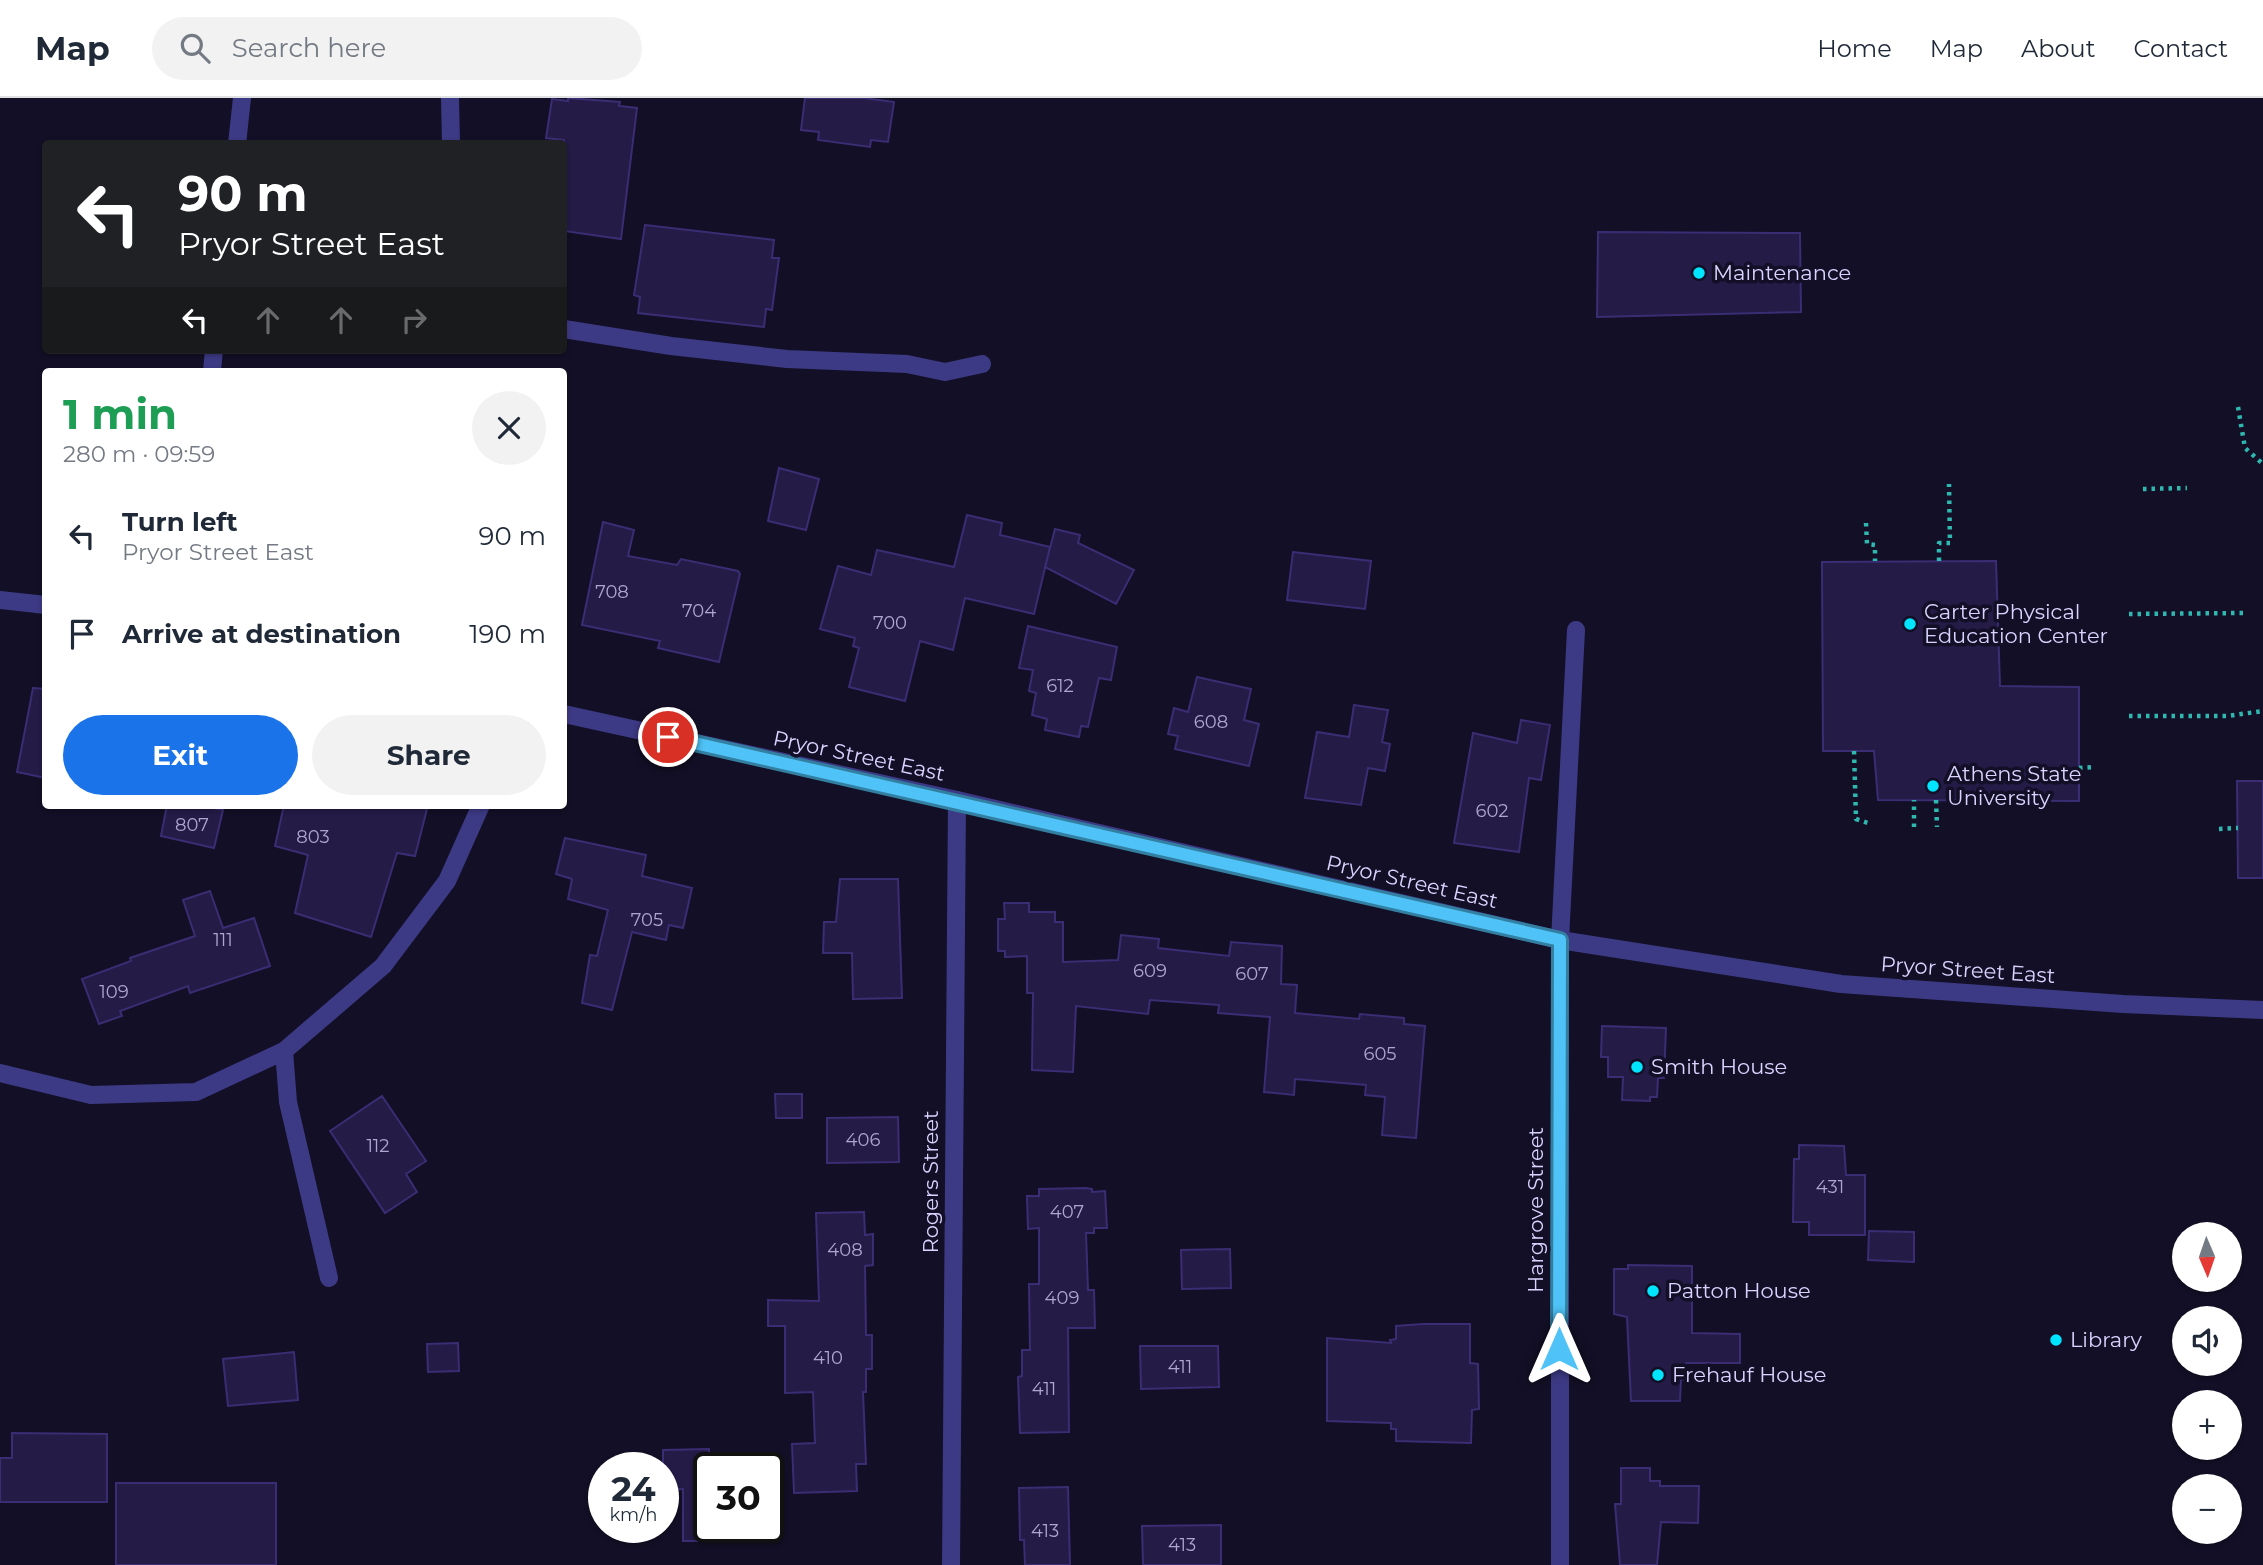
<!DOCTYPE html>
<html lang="en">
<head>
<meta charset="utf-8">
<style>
  :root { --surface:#fff; --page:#f2f2f3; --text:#1f2937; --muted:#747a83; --line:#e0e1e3; --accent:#1a73e8 }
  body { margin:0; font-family:Montserrat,sans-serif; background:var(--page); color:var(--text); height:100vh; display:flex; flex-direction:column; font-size:26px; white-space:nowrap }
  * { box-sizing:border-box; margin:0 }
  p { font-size:23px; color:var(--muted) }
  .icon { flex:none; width:38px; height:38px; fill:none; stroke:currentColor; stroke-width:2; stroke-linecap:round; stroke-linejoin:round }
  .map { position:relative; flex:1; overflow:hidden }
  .drawer { position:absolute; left:42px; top:270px; width:525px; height:441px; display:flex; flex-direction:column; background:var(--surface); border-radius:7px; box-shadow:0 2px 5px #0004 }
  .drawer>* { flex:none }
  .guide { position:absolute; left:42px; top:42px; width:525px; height:214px; border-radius:7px; box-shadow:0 2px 5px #0004; background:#202124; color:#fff; overflow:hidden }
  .needle { width:46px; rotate:178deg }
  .tools { position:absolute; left:2172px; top:1124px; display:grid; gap:14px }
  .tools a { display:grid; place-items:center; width:70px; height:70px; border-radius:50%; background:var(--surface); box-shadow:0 2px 5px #0004; font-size:35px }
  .speed { position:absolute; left:588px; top:1354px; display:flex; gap:14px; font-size:35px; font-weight:700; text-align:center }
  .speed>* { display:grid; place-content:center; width:91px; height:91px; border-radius:50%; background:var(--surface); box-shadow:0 2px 5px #0004; line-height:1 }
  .speed small { font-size:18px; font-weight:400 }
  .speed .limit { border:4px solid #111; border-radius:10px; background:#fff; color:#111 }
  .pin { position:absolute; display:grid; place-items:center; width:60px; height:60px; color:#fff; margin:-30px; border:4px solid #fff; border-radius:50%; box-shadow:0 2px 7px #0007 }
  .me { position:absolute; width:77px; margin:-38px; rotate:0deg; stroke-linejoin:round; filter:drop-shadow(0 0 5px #0008) }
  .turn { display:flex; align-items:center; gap:24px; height:147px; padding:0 21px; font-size:32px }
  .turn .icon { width:91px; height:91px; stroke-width:2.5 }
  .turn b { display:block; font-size:49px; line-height:60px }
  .lanes { display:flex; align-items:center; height:66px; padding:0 21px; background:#0003; justify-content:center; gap:35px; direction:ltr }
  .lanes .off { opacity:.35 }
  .round { display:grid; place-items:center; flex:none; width:74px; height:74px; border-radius:37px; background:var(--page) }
  .head { display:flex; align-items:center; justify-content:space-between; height:119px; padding:0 21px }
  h1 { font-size:42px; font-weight:700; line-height:52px; color:#1e9e55 }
  .button { display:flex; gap:14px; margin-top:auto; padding:14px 21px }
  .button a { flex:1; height:80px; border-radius:42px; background:var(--accent); color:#fff; font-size:28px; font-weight:700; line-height:80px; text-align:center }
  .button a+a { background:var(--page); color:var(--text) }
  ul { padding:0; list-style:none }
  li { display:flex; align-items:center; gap:21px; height:98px; padding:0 21px }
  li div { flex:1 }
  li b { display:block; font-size:26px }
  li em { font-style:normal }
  header { display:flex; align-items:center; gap:42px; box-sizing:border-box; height:98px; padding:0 35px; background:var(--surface); border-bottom:2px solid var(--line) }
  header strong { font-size:33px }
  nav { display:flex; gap:38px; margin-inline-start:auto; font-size:24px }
  .search { width:490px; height:63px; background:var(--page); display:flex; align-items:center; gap:18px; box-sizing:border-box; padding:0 24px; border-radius:38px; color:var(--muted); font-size:26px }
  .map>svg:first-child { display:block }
  .building { fill:#241b47; stroke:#3b2d73; stroke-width:2 }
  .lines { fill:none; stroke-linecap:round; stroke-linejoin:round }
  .path { stroke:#2fb8b0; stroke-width:4.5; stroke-dasharray:3.5 5; stroke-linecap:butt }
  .service { stroke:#3d3a85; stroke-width:18 }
  .minor { stroke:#3d3a85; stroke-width:18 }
  .tertiary { stroke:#3d3a85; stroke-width:18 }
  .route-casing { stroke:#337fa1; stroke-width:18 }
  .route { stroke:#4fc3f7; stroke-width:12 }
  .poi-dot { fill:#00e5ff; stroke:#130f26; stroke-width:2.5 }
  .labels { text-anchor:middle; stroke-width:7; stroke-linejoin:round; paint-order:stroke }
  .number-label { font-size:18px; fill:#aca6d1 }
  .poi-label { font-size:21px; fill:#d9d4ff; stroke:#130f26; text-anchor:start }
  .street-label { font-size:21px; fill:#d9d4ff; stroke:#130f26 }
</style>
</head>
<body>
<header>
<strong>Map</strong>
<div class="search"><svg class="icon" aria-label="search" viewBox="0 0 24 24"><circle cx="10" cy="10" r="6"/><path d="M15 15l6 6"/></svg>Search here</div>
<nav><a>Home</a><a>Map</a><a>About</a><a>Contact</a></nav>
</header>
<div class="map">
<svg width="2263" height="1467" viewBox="0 0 2263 1467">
  <rect width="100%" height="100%" fill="#130f26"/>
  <path class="building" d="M 568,0 L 620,4 L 619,8 L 637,10 L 621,141 L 564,133 L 564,42 L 546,40 L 552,1 L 568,3 Z
    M 805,0 L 864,0 L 894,4 L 888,44 L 871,42 L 870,49 L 818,42 L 819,34 L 801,32 Z
    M 645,127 L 774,142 L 772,160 L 779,160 L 772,212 L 766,211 L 764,229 L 638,215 L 640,199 L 634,197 Z
    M 1598,134 L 1800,135 L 1801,214 L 1597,219 Z
    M 779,370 L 819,381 L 806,432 L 768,423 Z
    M 967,417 L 1002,425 L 1000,437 L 1050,449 L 1034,516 L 965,500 L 953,552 L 920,543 L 905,603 L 849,589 L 859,550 L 853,548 L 855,540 L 820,531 L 838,468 L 871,477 L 877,452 L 954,469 Z
    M 603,424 L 634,432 L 628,458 L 677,467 L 681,461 L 738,473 L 740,476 L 719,564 L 658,550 L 660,543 L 582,527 Z
    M 1055,431 L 1080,437 L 1078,445 L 1134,472 L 1116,506 L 1045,469 Z
    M 1293,454 L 1371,463 L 1365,511 L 1287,502 Z
    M 1996,463 L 2000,588 L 2079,589 L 2079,703 L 1878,702 L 1874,653 L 1823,653 L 1822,464 Z
    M 1028,528 L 1117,549 L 1111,582 L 1099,580 L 1088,629 L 1081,628 L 1079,639 L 1045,632 L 1047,621 L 1032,617 L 1036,595 L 1029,593 L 1033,572 L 1019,570 Z
    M 1197,579 L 1251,591 L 1244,622 L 1259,626 L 1249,668 L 1175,651 L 1178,638 L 1168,636 L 1174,610 L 1188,614 Z
    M 33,590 L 46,591 L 46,680 L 17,674 Z
    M 1354,607 L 1388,612 L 1382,644 L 1390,646 L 1385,673 L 1368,670 L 1361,707 L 1305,700 L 1317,634 L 1349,639 Z
    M 1521,622 L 1550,627 L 1541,682 L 1529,680 L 1519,754 L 1454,745 L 1473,635 L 1517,645 Z
    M 2237,683 L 2263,683 L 2263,780 L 2238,780 Z
    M 167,707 L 213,707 L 212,710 L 223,712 L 214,750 L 161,738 Z
    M 284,707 L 428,707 L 415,758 L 397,755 L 371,839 L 295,815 L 308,757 L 275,748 Z
    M 565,740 L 646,757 L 642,778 L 692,790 L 683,830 L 669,827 L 666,842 L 632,834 L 612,912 L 582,905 L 590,857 L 597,858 L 608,812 L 568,801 L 572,781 L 556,776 Z
    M 840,781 L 898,781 L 902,900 L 853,901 L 852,855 L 823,855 L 824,824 L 836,824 Z
    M 210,793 L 223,830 L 254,820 L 270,868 L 190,895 L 188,888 L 120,913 L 122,918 L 99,926 L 82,881 L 131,863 L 130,860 L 195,838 L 183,802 Z
    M 1004,805 L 1029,805 L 1029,814 L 1055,814 L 1055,824 L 1063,824 L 1063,864 L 1118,862 L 1121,837 L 1159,841 L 1158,850 L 1229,858 L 1231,844 L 1282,848 L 1281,886 L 1297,887 L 1295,915 L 1359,921 L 1360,916 L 1404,920 L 1404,926 L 1425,928 L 1416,1040 L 1382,1037 L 1385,999 L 1365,997 L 1366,987 L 1295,981 L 1294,997 L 1264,994 L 1270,919 L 1218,915 L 1219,907 L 1150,902 L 1148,916 L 1076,908 L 1073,974 L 1032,972 L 1033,895 L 1027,895 L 1027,858 L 1005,859 L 1005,853 L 998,853 L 998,821 L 1005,821 Z
    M 1602,928 L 1666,930 L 1664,980 L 1658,980 L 1657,999 L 1650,999 L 1650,1003 L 1622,1002 L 1623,979 L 1608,979 L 1608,959 L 1601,959 Z
    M 775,996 L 802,996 L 802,1020 L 776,1020 Z
    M 382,998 L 426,1063 L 406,1076 L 417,1094 L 385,1115 L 330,1033 Z
    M 898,1019 L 899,1064 L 827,1065 L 827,1020 Z
    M 1799,1047 L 1844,1048 L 1846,1077 L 1865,1077 L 1865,1137 L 1809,1137 L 1809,1124 L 1793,1124 L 1794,1061 L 1799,1061 Z
    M 1086,1090 L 1092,1091 L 1092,1094 L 1105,1093 L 1107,1130 L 1094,1130 L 1094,1135 L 1086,1135 L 1088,1192 L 1094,1192 L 1095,1230 L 1068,1230 L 1069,1334 L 1020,1335 L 1018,1279 L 1022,1278 L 1022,1252 L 1030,1252 L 1029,1186 L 1039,1186 L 1039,1130 L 1028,1131 L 1027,1098 L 1039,1098 L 1039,1091 Z
    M 864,1114 L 865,1137 L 873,1136 L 873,1167 L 865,1168 L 866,1237 L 872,1237 L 872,1271 L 866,1271 L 866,1294 L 863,1294 L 866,1366 L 856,1366 L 857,1393 L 794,1395 L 792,1346 L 815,1345 L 813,1294 L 785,1295 L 785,1228 L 768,1228 L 768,1202 L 819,1203 L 816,1115 Z
    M 1869,1133 L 1914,1134 L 1914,1164 L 1868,1162 Z
    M 1230,1151 L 1231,1190 L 1182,1191 L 1181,1152 Z
    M 1628,1167 L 1692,1168 L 1692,1235 L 1740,1236 L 1740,1265 L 1686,1265 L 1685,1282 L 1681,1281 L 1680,1303 L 1631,1303 L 1627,1219 L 1614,1216 L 1614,1171 L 1628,1171 Z
    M 1423,1226 L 1470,1226 L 1470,1265 L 1478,1266 L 1479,1311 L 1472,1312 L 1471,1345 L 1396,1343 L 1396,1331 L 1391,1331 L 1391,1325 L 1327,1323 L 1327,1240 L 1391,1245 L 1390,1242 L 1396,1241 L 1396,1228 Z
    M 458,1245 L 459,1273 L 428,1274 L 427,1246 Z
    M 1140,1248 L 1218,1248 L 1219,1289 L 1141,1291 Z
    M 294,1254 L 298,1302 L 228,1308 L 223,1261 Z
    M 12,1335 L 107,1336 L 107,1404 L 0,1404 L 0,1360 L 12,1360 Z
    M 709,1351 L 709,1443 L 683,1443 L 683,1391 L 663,1392 L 663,1352 Z
    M 1621,1370 L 1650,1370 L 1650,1383 L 1660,1383 L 1660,1388 L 1699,1388 L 1698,1425 L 1661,1424 L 1657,1467 L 1620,1467 L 1615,1406 L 1621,1406 Z
    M 116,1385 L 276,1385 L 276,1467 L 116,1467 Z
    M 1068,1389 L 1070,1467 L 1025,1467 L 1024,1442 L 1020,1442 L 1019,1390 Z
    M 1221,1427 L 1221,1467 L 1143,1467 L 1142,1428 Z"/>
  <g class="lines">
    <path class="path" d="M 2238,309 L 2245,350 L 2263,366
      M 2143,391 L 2187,390
      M 1866,425 L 1867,446 L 1875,447 L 1875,463
      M 1939,463 L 1939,445 L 1950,445 L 1949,386
      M 2129,516 L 2245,515
      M 2129,618 L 2227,618 L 2263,613
      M 1854,653 L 1856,721 L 1871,726
      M 2079,670 L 2095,669
      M 1936,702 L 1937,729
      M 1914,729 L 1914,702
      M 2219,731 L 2238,730"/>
    <path class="service" d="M 450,0 L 451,46
      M 564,231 L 671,248 L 787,261 L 907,266 L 945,274 L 982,266
      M 1560,842 L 1576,532"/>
    <path class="minor" d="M 237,46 L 242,0
      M 212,273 L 214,252
      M 1560,842 L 1560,1467
      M 284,953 L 288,1004 L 329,1180
      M 0,975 L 91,997 L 196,994 L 284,953 L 383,868 L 447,783 L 481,707
      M 951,1467 L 957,702"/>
    <path class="tertiary" d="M 0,502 L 46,507
      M 564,616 L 957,702 L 1560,842 L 1841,886 L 2123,906 L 2263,912"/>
  </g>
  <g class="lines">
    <g class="route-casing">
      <path id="route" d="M 668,639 L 1560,842 L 1559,1251"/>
    </g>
    <use href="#route" class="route"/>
  </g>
  <g class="poi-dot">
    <circle cx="1699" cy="175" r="7"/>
    <circle cx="1910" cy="526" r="7"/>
    <circle cx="1933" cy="688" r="7"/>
    <circle cx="1637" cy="969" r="7"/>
    <circle cx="1653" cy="1193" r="7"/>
    <circle cx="2056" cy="1242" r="7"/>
    <circle cx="1658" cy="1277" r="7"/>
  </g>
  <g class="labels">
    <g class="number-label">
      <text x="612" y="500">708</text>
      <text x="699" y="519">704</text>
      <text x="890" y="531">700</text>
      <text x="1060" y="594">612</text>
      <text x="1211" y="630">608</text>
      <text x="1492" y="719">602</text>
      <text x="192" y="733">807</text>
      <text x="313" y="745">803</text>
      <text x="647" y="828">705</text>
      <text x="223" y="848">111</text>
      <text x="1150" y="879">609</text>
      <text x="1252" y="882">607</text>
      <text x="114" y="900">109</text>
      <text x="1380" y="962">605</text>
      <text x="863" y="1048">406</text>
      <text x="378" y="1054">112</text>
      <text x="1830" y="1095">431</text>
      <text x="1067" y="1120">407</text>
      <text x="845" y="1158">408</text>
      <text x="1062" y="1206">409</text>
      <text x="828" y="1266">410</text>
      <text x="1180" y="1275">411</text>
      <text x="1044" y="1297">411</text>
      <text x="1045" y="1439">413</text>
      <text x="1182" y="1453">413</text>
    </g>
    <g class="poi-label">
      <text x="1713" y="182">Maintenance</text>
      <text x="1924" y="521">Carter Physical<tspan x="1924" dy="24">Education Center</tspan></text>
      <text x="1947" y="683">Athens State<tspan x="1947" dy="24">University</tspan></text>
      <text x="1651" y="976">Smith House</text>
      <text x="1667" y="1200">Patton House</text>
      <text x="2070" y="1249">Library</text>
      <text x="1672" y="1284">Frehauf House</text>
    </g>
    <g class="street-label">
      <text transform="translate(859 658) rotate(12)" y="7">Pryor Street East</text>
      <text transform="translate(1412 784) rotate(13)" y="7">Pryor Street East</text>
      <text transform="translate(1968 872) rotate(4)" y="7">Pryor Street East</text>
      <text transform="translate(931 1084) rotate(-90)" y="7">Rogers Street</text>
      <text transform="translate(1536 1112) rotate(-90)" y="7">Hargrove Street</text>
    </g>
  </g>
</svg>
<div class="tools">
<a><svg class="needle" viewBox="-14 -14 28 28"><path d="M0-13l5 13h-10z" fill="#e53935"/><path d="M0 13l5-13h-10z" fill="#747a83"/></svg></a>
<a><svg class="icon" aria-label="sound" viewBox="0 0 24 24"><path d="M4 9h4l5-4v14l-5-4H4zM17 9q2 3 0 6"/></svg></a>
<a>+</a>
<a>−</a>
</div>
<div class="speed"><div>24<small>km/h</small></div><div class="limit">30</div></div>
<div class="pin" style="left:668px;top:639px;background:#d93025"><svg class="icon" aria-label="arrive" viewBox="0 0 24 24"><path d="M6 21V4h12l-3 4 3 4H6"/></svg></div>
<svg class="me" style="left:1559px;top:1251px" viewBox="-20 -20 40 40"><path d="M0-17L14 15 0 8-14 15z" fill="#4fc3f7" stroke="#fff" stroke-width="4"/></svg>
<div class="guide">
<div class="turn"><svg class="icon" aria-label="left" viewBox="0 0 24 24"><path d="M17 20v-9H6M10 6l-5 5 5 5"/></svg><div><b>90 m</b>Pryor Street East</div></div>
<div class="lanes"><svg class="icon" aria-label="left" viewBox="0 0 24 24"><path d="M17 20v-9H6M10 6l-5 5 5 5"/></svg><svg class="icon off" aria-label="ahead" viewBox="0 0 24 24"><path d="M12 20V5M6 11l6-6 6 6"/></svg><svg class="icon off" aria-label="ahead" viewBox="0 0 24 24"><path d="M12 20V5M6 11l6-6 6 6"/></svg><svg class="icon off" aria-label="right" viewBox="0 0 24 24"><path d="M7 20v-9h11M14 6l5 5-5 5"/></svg></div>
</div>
<section class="drawer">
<div class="head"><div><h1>1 min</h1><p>280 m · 09:59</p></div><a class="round"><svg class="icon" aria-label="close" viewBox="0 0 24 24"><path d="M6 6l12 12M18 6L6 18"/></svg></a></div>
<ul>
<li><svg class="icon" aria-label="left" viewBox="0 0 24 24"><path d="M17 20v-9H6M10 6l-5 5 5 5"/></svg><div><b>Turn left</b><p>Pryor Street East</p></div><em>90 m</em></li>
<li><svg class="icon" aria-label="arrive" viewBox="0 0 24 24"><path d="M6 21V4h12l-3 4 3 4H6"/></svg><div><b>Arrive at destination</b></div><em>190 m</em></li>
</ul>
<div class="button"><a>Exit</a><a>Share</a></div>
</section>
</div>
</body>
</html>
